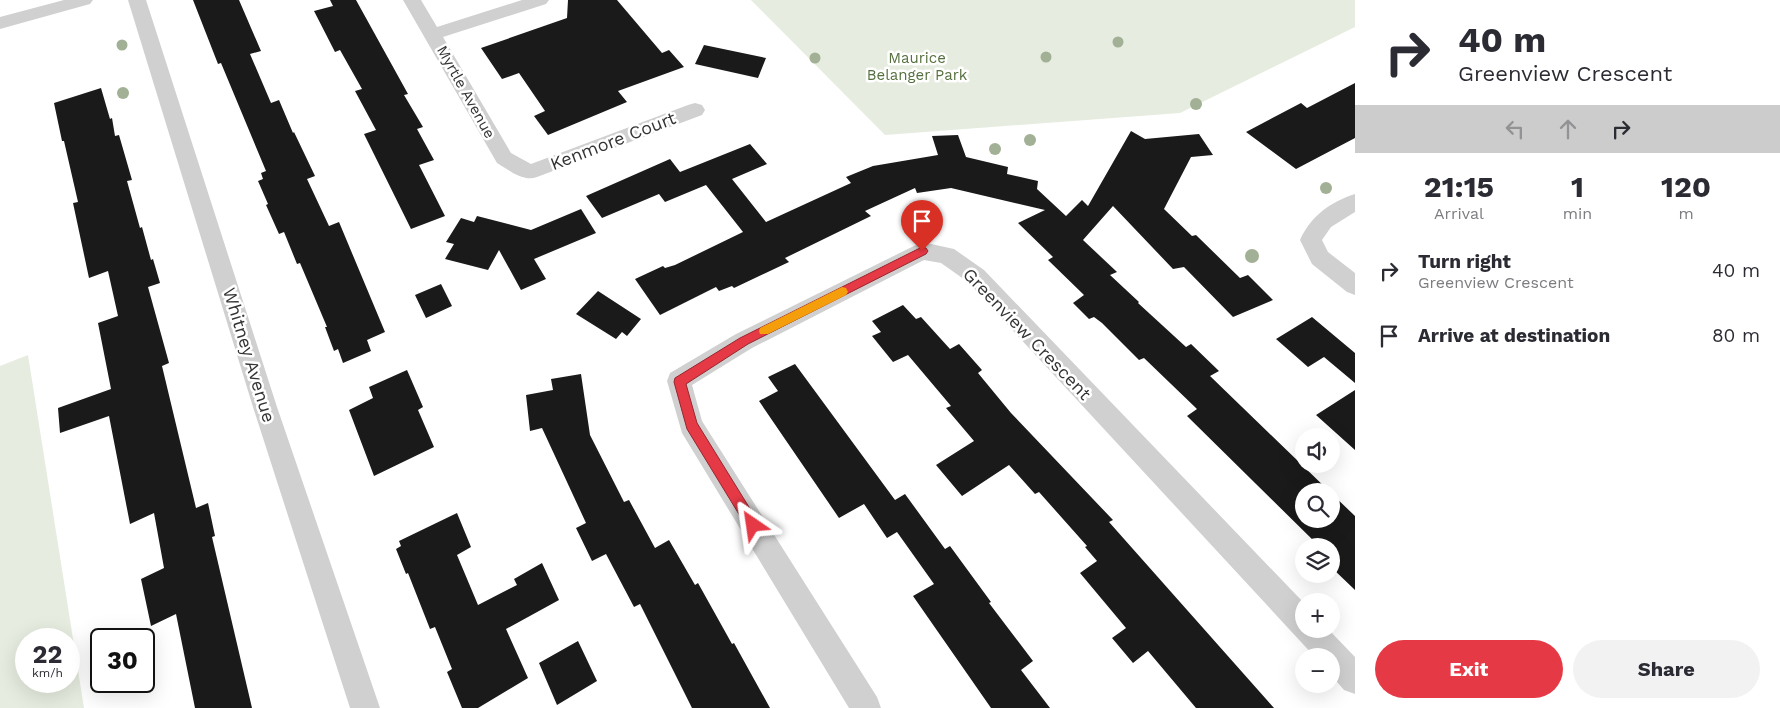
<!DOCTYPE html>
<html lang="en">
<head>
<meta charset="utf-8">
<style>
  :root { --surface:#fff; --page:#f2f2f3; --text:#2b2b33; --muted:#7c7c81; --accent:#e63946 }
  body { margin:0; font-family:"Work Sans",sans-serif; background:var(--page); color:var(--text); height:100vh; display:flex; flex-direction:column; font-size:19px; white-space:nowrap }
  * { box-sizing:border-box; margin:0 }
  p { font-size:16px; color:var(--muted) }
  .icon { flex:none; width:28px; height:28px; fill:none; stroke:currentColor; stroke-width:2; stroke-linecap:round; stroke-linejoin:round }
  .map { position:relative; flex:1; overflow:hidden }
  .details { display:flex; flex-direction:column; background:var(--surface); width:425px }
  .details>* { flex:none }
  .banner { background:#fff; color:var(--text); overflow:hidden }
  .tools { position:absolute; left:1295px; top:428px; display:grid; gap:10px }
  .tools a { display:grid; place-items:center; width:45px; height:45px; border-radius:50%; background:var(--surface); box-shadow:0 5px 20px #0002; font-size:25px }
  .speed { position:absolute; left:15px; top:628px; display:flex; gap:10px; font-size:25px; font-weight:700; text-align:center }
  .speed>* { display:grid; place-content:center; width:65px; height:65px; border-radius:50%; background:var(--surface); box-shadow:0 5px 20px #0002; line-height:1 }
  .speed small { font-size:12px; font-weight:400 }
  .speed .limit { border:2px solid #111; border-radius:8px; background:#fff; color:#111 }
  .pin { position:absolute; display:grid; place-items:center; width:42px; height:42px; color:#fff; margin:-51px -21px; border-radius:50% 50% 50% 0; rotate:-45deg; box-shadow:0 0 5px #0007 }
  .pin .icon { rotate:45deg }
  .me { position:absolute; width:55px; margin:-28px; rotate:328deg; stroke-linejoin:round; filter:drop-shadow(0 0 4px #0008) }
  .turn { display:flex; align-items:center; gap:18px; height:105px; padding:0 20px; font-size:22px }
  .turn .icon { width:65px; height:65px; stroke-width:2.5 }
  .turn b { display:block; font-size:35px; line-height:42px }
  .lanes { display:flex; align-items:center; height:48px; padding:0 20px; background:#0003; justify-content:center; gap:25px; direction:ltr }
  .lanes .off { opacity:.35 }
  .eta { display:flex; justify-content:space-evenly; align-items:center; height:85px; text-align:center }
  .eta b { font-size:30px; font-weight:700; line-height:35px }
  .cta { display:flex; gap:10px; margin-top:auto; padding:10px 20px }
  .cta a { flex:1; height:58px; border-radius:30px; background:var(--accent); color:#fff; font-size:20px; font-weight:700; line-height:58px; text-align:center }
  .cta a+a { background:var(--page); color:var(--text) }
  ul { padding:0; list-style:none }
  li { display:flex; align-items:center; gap:15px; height:65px; padding:0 20px }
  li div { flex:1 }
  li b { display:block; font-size:19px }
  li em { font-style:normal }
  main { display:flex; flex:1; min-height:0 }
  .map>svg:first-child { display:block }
  .green { fill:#e6ecdf; fill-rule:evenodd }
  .building { fill:#1a1a1a }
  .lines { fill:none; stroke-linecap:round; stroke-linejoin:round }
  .minor { fill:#d0d0d0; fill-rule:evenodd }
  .tree { fill:#a2b095 }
  .route { fill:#e63946; stroke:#96252e }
  .slow { fill:#f59e0b }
  .labels { text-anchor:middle; stroke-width:5; stroke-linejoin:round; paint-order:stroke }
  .far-park-label { font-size:15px; fill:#56703f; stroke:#fff }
  .far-street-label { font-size:15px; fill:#333; stroke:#fff }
  .street-label { font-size:18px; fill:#333; stroke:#fff }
</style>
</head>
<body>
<main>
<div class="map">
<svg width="1355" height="708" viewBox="0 0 1355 708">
  <rect width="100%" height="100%" fill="#fff"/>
  <path class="green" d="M 751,0 L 1355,0 L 1355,27 L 1180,113 L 885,135 Z
    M 28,355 L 84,708 L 0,708 L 0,366 ZM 26,639 L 69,639 L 69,681 L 26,681 Z"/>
  <path class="building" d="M 193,0 L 239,0 L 261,51 L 250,54 L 271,103 L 279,100 L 293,133 L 294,132 L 315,176 L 307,179 L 329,226 L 339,222 L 385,332 L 367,340 L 371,351 L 343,363 L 338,349 L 334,351 L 325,327 L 327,327 L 300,263 L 297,264 L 284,232 L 279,234 L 266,205 L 268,204 L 258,181 L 263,179 L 261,173 L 266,171 L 221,63 L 218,64 Z
    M 330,0 L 356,0 L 408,94 L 404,95 L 423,127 L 417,129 L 434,160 L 419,165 L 445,216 L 411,229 L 364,134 L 376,130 L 355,91 L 362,89 L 340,50 L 335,52 L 314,11 L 333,6 Z
    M 568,0 L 617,0 L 662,53 L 669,50 L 684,67 L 618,91 L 627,102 L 548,135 L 534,116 L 545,111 L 519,73 L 502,79 L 481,48 L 567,18 Z
    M 704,45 L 766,58 L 758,78 L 695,64 Z
    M 1355,83 L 1355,138 L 1296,169 L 1246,132 L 1301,103 L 1307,108 Z
    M 101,88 L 110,119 L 112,118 L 115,136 L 119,135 L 132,180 L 127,181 L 140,228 L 142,227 L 151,260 L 153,259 L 160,283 L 148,287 L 169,363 L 162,366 L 196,508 L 208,503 L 215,536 L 212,537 L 252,708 L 195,708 L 176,614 L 151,626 L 141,579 L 164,568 L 154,513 L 130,524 L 109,416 L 60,433 L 58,408 L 111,389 L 98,323 L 118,316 L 108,271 L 89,278 L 73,203 L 78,202 L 64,141 L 62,141 L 54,103 Z
    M 1131,131 L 1145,139 L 1199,134 L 1213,155 L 1191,157 L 1164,209 L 1192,236 L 1196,235 L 1240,278 L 1248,275 L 1273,300 L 1233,317 L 1184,267 L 1173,269 L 1113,206 L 1083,240 L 1117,272 L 1110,275 L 1139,302 L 1138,303 L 1186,347 L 1191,344 L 1219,371 L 1210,376 L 1329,491 L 1304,491 L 1304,519 L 1331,519 L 1331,493 L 1355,516 L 1355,590 L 1331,567 L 1331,546 L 1319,546 L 1187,416 L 1197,409 L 1144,358 L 1139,360 L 1102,323 L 1094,317 L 1089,319 L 1073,303 L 1084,295 L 1048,260 L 1053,257 L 1018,223 L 1045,210 L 951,188 L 917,193 L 915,188 L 865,211 L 871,216 L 785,258 L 789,262 L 734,288 L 732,286 L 719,291 L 716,287 L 660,315 L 635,279 L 663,266 L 665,268 L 675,265 L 743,232 L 706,185 L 665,202 L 659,194 L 602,218 L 586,196 L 670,159 L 680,172 L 750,144 L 767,164 L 732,179 L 766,222 L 851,183 L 846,177 L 873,166 L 938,155 L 932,136 L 958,135 L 966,157 L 1008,167 L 1007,174 L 1038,181 L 1037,189 L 1066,216 L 1082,200 L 1088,206 Z
    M 581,209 L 596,233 L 534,259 L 546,279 L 521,290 L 499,250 L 488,270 L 445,259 L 454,244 L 446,242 L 461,218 L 474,222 L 477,216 L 531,230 Z
    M 441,284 L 452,306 L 426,318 L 415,295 Z
    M 598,291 L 641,319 L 627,336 L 622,332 L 616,339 L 576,314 Z
    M 903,305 L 916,319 L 921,317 L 950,349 L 959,344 L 982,370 L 978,373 L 1011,413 L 1113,520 L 1109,522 L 1274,708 L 1196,708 L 1148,651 L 1133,663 L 1112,638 L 1126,628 L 1080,573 L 1097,561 L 1085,547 L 1087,546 L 1039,492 L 1035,494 L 1009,465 L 962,496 L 936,465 L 974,441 L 946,408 L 951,406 L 908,355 L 893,362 L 872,336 L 881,332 L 872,321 Z
    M 1312,317 L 1355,353 L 1355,383 L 1324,357 L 1308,367 L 1276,339 Z
    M 795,364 L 895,500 L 905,494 L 945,549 L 950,546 L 991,602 L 989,603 L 1033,661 L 1021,670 L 1050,708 L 991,708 L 913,596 L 934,584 L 897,532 L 887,538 L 864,504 L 839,518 L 759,401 L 778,391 L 768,377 Z
    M 407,370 L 423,407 L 418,410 L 434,447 L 374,476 L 349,410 L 373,398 L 369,387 Z
    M 581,374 L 590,435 L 624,502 L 629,500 L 655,548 L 669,540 L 695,585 L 698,583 L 732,644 L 734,643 L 770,708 L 692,708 L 640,604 L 634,607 L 606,554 L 592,561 L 576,528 L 586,523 L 542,428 L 530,431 L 526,395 L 553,390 L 551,379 Z
    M 1355,390 L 1355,450 L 1316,415 Z
    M 457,513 L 471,547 L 457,555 L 478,605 L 517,585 L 514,579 L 542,563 L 559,600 L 506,629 L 528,678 L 478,708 L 462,708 L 447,672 L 452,669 L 435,627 L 430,629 L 408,573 L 406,574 L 396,549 L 401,546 L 399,541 Z
    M 578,641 L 597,681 L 557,705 L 539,663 Z"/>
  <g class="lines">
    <path class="minor" d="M 64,0 L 93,0 L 90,4 L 0,29 L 0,17 Z
      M 128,0 L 146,0 L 277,407 L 380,708 L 350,708 L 253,407 Z
      M 403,0 L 421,0 L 437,27 L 522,0 L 549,0 L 546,4 L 443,37 L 511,153 L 531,164 L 688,105 L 695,103 L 702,105 L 705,110 L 702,115 L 537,177 C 523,182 509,170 497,163 Z
      M 1355,194 L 1355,212 L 1331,227 L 1322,240 L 1328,252 L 1355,273 L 1355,295 L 1347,292 L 1312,264 L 1300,240 C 1311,216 1330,202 1355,194 Z
      M 922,242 L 954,249 L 984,270 L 1304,603 L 1304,629 L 1328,629 L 1355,657 L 1355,694 L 1344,690 L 1331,675 L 1331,656 L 1314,656 L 968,282 L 941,263 L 924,260 L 752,348 L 692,385 L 702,421 L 877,697 L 881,708 L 849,708 L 682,433 L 667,381 L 670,373 L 736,334 Z"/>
  </g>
  <g class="tree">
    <circle cx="1118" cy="42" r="5.5"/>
    <circle cx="122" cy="45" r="5.5"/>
    <circle cx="1046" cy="57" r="5.5"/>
    <circle cx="815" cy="58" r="5.5"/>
    <circle cx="123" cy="93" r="6"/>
    <circle cx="1196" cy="104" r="6"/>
    <circle cx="1030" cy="140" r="6"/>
    <circle cx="995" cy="149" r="6"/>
    <circle cx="1326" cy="188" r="6"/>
    <circle cx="1252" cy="256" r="7"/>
  </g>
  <path class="route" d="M 922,247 L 926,248 L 928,251 L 926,254 L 748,344 L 686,384 L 697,423 L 757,520 L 759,525 L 757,529 L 753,531 L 748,529 L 687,429 L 674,382 L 675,378 L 740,338 Z"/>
  <path class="slow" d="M 842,287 L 846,288 L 848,292 L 846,295 L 768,334 L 760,334 L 759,331 L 760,328 Z"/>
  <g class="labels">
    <g class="far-park-label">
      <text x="917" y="63">Maurice<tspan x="917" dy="17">Belanger Park</tspan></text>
    </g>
    <g class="far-street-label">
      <text transform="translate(466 92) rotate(61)" y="5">Myrtle Avenue</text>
    </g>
    <g class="street-label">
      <text transform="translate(613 141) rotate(-21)" y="6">Kenmore Court</text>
      <text transform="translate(1027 334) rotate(46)" y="6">Greenview Crescent</text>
      <text transform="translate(249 355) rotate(73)" y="6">Whitney Avenue</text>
    </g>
  </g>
</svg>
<div class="tools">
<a><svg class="icon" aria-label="sound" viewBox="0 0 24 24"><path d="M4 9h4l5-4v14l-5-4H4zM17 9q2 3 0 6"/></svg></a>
<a><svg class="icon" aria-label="search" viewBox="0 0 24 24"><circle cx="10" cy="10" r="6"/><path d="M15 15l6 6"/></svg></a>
<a><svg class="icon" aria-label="layers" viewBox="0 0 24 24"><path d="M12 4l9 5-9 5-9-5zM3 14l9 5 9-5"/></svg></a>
<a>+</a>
<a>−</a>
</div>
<div class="speed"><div>22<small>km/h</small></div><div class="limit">30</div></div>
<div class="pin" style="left:922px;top:251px;background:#d93025"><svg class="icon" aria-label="arrive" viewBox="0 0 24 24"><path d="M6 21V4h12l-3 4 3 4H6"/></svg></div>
<svg class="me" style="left:753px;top:525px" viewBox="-20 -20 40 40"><path d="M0-17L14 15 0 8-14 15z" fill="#e63946" stroke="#fff" stroke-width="4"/></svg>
</div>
<section class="details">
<div class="banner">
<div class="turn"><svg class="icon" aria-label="right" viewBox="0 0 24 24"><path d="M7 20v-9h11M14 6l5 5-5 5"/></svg><div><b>40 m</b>Greenview Crescent</div></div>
<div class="lanes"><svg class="icon off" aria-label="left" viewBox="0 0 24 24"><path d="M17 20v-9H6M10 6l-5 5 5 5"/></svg><svg class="icon off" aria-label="ahead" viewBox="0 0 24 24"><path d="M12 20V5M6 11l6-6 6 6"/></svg><svg class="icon" aria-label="right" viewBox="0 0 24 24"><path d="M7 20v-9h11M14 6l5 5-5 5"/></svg></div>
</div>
<div class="eta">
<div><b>21:15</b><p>Arrival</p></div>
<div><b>1</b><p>min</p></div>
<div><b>120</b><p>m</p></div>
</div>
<ul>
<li><svg class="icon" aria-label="right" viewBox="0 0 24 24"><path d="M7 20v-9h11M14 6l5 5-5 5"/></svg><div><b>Turn right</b><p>Greenview Crescent</p></div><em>40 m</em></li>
<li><svg class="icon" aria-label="arrive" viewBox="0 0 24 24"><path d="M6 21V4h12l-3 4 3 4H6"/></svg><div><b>Arrive at destination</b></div><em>80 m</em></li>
</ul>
<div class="cta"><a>Exit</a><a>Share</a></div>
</section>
</main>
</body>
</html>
